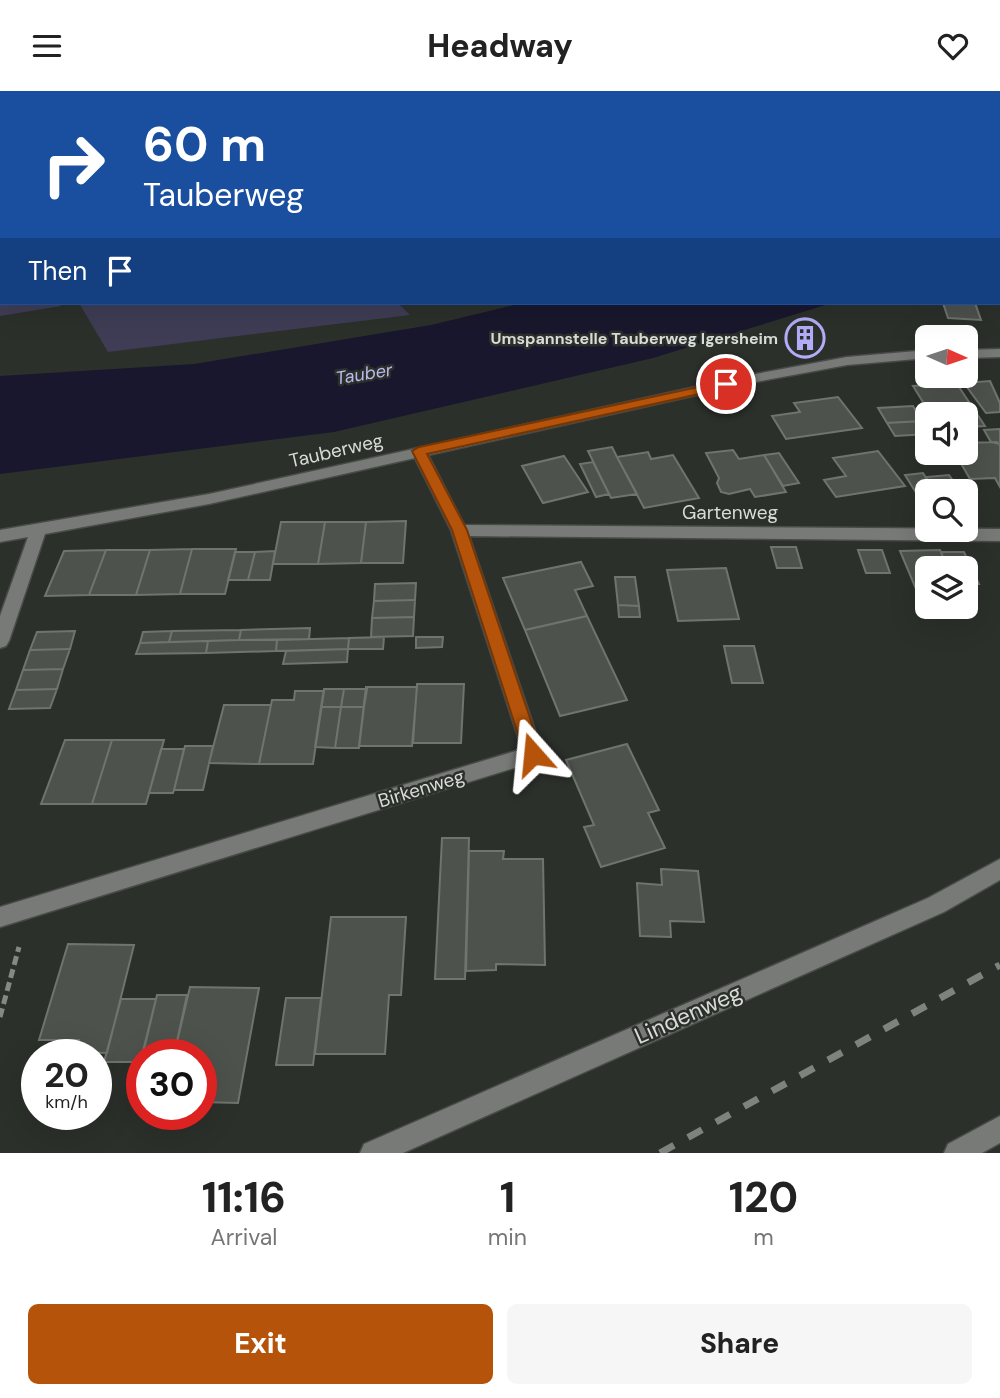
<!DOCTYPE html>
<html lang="en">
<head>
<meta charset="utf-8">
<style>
  :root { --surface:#fff; --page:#f6f6f6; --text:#222; --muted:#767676; --accent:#b45309 }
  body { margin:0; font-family:"DM Sans",sans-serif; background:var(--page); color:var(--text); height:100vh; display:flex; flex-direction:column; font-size:26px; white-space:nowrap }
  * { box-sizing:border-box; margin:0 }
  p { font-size:23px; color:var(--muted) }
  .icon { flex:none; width:38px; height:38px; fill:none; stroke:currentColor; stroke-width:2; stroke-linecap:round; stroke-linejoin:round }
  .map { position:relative; height:1062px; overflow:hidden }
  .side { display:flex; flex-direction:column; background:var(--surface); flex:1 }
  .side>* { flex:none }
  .hud { position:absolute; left:0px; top:0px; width:1001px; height:214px; box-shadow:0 7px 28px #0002; background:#1a4fa0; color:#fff; overflow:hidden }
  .needle { width:46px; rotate:93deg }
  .tools { position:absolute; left:915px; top:234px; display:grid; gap:14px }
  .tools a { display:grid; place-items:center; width:63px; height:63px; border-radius:10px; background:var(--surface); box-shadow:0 7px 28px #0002; font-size:35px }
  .speed { position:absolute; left:21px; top:948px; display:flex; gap:14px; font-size:35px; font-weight:700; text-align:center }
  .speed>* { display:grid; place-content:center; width:91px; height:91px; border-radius:50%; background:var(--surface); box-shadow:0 7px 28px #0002; line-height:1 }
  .speed small { font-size:18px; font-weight:400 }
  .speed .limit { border:10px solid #d22; background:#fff; color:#111 }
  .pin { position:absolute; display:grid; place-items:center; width:60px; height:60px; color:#fff; margin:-30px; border:4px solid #fff; border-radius:50%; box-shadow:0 2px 7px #0007 }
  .me { position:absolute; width:77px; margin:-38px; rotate:342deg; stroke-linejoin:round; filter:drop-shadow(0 0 5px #0008) }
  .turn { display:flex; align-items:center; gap:24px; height:147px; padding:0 28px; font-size:32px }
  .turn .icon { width:91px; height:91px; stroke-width:2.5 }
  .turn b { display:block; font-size:49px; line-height:60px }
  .then { display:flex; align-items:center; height:66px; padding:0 28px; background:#0003; gap:14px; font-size:26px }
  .eta { display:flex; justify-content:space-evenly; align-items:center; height:119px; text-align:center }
  .eta b { font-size:42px; font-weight:800; line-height:49px }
  .button { display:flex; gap:14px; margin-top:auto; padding:14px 28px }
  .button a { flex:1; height:80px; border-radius:10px; background:var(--accent); color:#fff; font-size:28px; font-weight:800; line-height:80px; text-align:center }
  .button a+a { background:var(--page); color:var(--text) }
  header { display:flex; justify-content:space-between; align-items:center; height:91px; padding:0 28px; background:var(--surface); font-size:32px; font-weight:800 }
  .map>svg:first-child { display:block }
  .green { fill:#3f3d55 }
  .water { fill:#19172d }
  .building { fill:#4e524d; stroke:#70746f; stroke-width:2 }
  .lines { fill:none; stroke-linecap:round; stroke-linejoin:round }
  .minor-casing { stroke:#484b47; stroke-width:3 }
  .path-far1 { stroke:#858884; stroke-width:2.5; stroke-dasharray:4.5 2; stroke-linecap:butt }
  .path { stroke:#858884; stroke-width:5; stroke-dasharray:9 4.5; stroke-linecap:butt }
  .minor { fill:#787a78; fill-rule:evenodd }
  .rail { stroke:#7f827e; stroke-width:7; stroke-dasharray:16 16; stroke-linecap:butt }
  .route { fill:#b45309; stroke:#753606; stroke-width:2 }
  .labels { text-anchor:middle; stroke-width:5; stroke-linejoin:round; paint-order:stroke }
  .far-poi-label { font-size:16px; font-weight:bold; fill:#d9dbd8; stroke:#2c302b; text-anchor:end }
  .far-water-label { font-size:18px; font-style:italic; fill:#bcb9ed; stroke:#2c302b }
  .street-label { font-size:19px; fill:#d9dbd8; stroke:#2c302b }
  .near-street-label { font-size:23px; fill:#d9dbd8; stroke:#2c302b }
</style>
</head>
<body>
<header><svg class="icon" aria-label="menu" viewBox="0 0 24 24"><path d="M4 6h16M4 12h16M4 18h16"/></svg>Headway<svg class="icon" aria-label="heart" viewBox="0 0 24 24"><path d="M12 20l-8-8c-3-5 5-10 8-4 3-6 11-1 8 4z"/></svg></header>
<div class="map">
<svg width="1000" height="1062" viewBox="0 0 1000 1062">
  <rect width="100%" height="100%" fill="#2c302b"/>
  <path class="green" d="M 0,0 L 411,0 L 2,2 L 0,74 Z
    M 0,103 L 2,212 L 60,212 L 61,215 L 0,225 Z
    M 79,212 L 398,212 L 410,224 L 108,261 Z"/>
  <path class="water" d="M 522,212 L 832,212 L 653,267 L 334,341 L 0,383 L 0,285 L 194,273 L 431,234 Z"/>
  <path class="building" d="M 943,212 L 975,212 L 981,229 L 948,227 Z
    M 812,240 L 819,252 L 798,254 L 791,242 Z
    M 990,290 L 1000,312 L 1000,321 L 986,322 L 964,292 Z
    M 957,293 L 985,335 L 966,336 L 966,324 L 931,324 L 913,295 Z
    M 838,306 L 862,337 L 786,348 L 772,325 L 800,321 L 794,312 Z
    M 913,315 L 922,330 L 887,332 L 878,317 Z
    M 922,330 L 928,343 L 895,345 L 887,332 Z
    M 1000,338 L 1000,353 L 991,351 L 984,339 Z
    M 997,351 L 1000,355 L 1000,396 L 995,387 L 970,388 L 955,362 L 966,362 L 966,352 Z
    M 612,356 L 617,366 L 637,403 L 611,407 L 588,360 Z
    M 733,359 L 739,368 L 764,364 L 786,401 L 755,406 L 750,398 L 729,403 L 721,401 L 717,392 L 719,387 L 706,362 Z
    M 878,360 L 905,395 L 836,406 L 824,389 L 846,385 L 833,367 Z
    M 648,361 L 651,368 L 673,364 L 699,407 L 644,417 L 617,366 Z
    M 779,362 L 799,392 L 783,395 L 764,364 Z
    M 564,365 L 588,401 L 543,412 L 522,375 Z
    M 593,371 L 609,403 L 596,406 L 580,373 Z
    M 923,382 L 935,401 L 928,401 L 928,408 L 920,408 L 905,384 Z
    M 949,384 L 961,401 L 935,401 L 926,386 Z
    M 406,430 L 403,472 L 361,472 L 366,431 Z
    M 281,431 L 325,431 L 318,473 L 273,473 Z
    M 325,431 L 366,431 L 361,472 L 318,473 Z
    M 771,456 L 796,456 L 802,477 L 777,477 Z
    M 192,458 L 180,503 L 136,504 L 150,459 Z
    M 192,458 L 236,458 L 225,503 L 180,503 Z
    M 106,459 L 89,504 L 45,505 L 64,460 Z
    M 106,459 L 150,459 L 136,504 L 89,504 Z
    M 858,459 L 882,459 L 890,482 L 866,482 Z
    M 940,459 L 948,478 L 928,478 L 928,497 L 916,498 L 900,460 Z
    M 275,460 L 270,489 L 248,489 L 255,461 Z
    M 235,461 L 255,461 L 248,489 L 228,489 Z
    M 941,461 L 964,461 L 979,493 L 966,493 L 966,478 L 948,478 Z
    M 581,471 L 593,495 L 575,499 L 587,525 L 525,539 L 503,487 Z
    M 726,477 L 739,528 L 678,530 L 667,479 Z
    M 615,486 L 635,486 L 639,515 L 618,514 Z
    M 416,492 L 415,509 L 374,510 L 375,493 Z
    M 415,509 L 414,526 L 372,527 L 374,510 Z
    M 618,514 L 639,515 L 640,526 L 619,526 Z
    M 587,525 L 627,609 L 560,625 L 525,539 Z
    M 414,526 L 413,545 L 371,546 L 372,527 Z
    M 310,537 L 309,548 L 239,549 L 241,539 Z
    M 241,539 L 239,549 L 169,551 L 172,540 Z
    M 75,540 L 70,558 L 30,559 L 37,541 Z
    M 172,540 L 169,551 L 140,552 L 143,541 Z
    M 384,546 L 383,558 L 348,558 L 349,547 Z
    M 416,546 L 443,546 L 442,556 L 416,557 Z
    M 349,547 L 348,558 L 276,560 L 277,549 Z
    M 239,549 L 277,549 L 276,560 L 206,562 L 208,550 Z
    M 208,550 L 206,562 L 136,563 L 140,552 Z
    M 724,555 L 754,555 L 763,592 L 732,592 Z
    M 70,558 L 63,578 L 23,579 L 30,559 Z
    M 348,558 L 347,571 L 283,573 L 286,560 Z
    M 63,578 L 57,598 L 16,599 L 23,579 Z
    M 417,593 L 464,593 L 461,652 L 413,652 Z
    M 366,596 L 417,596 L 412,655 L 359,655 Z
    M 57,598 L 50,617 L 9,618 L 16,599 Z
    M 324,598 L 344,598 L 341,616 L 321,616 Z
    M 344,598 L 367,598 L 364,616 L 341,616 Z
    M 295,600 L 324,600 L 313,673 L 259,673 L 272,609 L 294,609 Z
    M 224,614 L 271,614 L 259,673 L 209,672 Z
    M 321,616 L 341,616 L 335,657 L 315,656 Z
    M 341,616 L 364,616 L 359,657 L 335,657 Z
    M 65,649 L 112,649 L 92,713 L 41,713 Z
    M 112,649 L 164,649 L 146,713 L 92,713 Z
    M 627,653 L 659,719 L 648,722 L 665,757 L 601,776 L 584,736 L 594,734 L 566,669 Z
    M 185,655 L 213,655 L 203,699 L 174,699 Z
    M 161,658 L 184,658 L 174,699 L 173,702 L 149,702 Z
    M 442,747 L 469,747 L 465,888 L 435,888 Z
    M 469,760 L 504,760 L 503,768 L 543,768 L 545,874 L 496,873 L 496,879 L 466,880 Z
    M 661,778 L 698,780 L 704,831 L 670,830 L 671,846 L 640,845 L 637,792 L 662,794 Z
    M 331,826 L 406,826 L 401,904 L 389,904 L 385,963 L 315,963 Z
    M 68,853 L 134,854 L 107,962 L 75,961 L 79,949 L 39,949 Z
    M 190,896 L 259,897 L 238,1012 L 201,1011 L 201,964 L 174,964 Z
    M 157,904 L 187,904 L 174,964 L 142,964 Z
    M 286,907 L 321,907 L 313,974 L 276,974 Z
    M 121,908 L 156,908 L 141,971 L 104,971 Z"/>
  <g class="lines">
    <g class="minor-casing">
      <path id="minor" d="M 839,0 L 849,0 L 849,2 L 839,2 Z
        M 908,0 L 920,0 L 921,2 L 910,2 Z
        M 999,39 L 1000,39 L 1000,45 L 999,45 Z
        M 1000,258 L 1000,266 L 966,267 L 966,259 Z
        M 928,259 L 928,267 L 847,274 L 750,292 L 428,364 L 464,434 L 1000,438 L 1000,450 L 469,445 L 543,663 L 540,669 L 0,836 L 0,816 L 522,658 L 451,439 L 415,367 L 209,413 L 45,443 L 9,550 L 6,555 L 0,557 L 0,525 L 28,446 L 0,451 L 0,439 L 209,403 L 750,284 L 847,266 Z
        M 1000,768 L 1000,789 L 944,821 L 403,1062 L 360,1062 L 364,1053 L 928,807 Z
        M 1000,1025 L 1000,1052 L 982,1062 L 944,1062 L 948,1053 Z"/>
    </g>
    <path class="path-far1" d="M 708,0 L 711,2"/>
    <path class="path" d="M 0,926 L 19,856"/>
    <use href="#minor" class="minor"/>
    <path class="rail" d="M 660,1062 L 1000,874"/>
  </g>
  <path class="route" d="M 726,290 L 733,293 L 731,296 L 427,363 L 467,439 L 542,663 L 539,668 L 533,670 L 526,668 L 452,439 L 412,360 L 419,356 Z"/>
  <defs>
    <g id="building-ring" transform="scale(2.0125)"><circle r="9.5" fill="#2c302b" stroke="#b3adf9" stroke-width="1.5"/><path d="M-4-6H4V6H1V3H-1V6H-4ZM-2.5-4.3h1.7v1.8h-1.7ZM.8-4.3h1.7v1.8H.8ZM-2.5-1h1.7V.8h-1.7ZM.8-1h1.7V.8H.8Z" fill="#b3adf9"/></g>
  </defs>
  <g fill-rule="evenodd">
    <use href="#building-ring" x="805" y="247"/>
  </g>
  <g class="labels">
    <g class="far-poi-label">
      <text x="778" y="253">Umspannstelle Tauberweg Igersheim</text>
    </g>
    <g class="far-water-label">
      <text transform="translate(364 283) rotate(-9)" y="6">Tauber</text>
    </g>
    <g class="street-label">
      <text transform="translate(336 359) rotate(-13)" y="7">Tauberweg</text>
      <text x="730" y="428">Gartenweg</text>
      <text transform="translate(421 697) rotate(-17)" y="7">Birkenweg</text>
    </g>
    <g class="near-street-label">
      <text transform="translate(688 923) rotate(-24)" y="8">Lindenweg</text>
    </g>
  </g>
</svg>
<div class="tools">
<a><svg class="needle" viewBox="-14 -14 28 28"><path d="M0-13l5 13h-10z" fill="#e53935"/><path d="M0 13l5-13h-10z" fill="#767676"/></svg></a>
<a><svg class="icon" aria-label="sound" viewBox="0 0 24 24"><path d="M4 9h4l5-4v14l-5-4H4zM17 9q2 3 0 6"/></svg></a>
<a><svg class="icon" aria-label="search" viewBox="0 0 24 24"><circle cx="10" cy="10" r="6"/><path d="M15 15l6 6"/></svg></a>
<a><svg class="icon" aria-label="layers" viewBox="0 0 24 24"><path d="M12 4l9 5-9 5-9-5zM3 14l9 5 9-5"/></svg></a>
</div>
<div class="speed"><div>20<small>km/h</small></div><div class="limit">30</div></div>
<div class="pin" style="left:726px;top:293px;background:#d93025"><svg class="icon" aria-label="arrive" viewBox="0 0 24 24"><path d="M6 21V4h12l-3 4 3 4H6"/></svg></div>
<svg class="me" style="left:533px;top:663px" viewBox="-20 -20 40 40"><path d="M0-17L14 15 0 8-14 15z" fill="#b45309" stroke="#fff" stroke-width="4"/></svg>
<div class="hud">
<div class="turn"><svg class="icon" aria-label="right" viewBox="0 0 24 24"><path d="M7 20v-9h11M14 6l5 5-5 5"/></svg><div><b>60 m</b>Tauberweg</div></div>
<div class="then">Then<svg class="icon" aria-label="arrive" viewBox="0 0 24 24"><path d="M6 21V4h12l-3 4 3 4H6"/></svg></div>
</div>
</div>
<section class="side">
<div class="eta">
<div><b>11:16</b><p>Arrival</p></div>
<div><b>1</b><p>min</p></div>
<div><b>120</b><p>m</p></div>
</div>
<div class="button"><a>Exit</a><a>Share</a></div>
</section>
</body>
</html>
